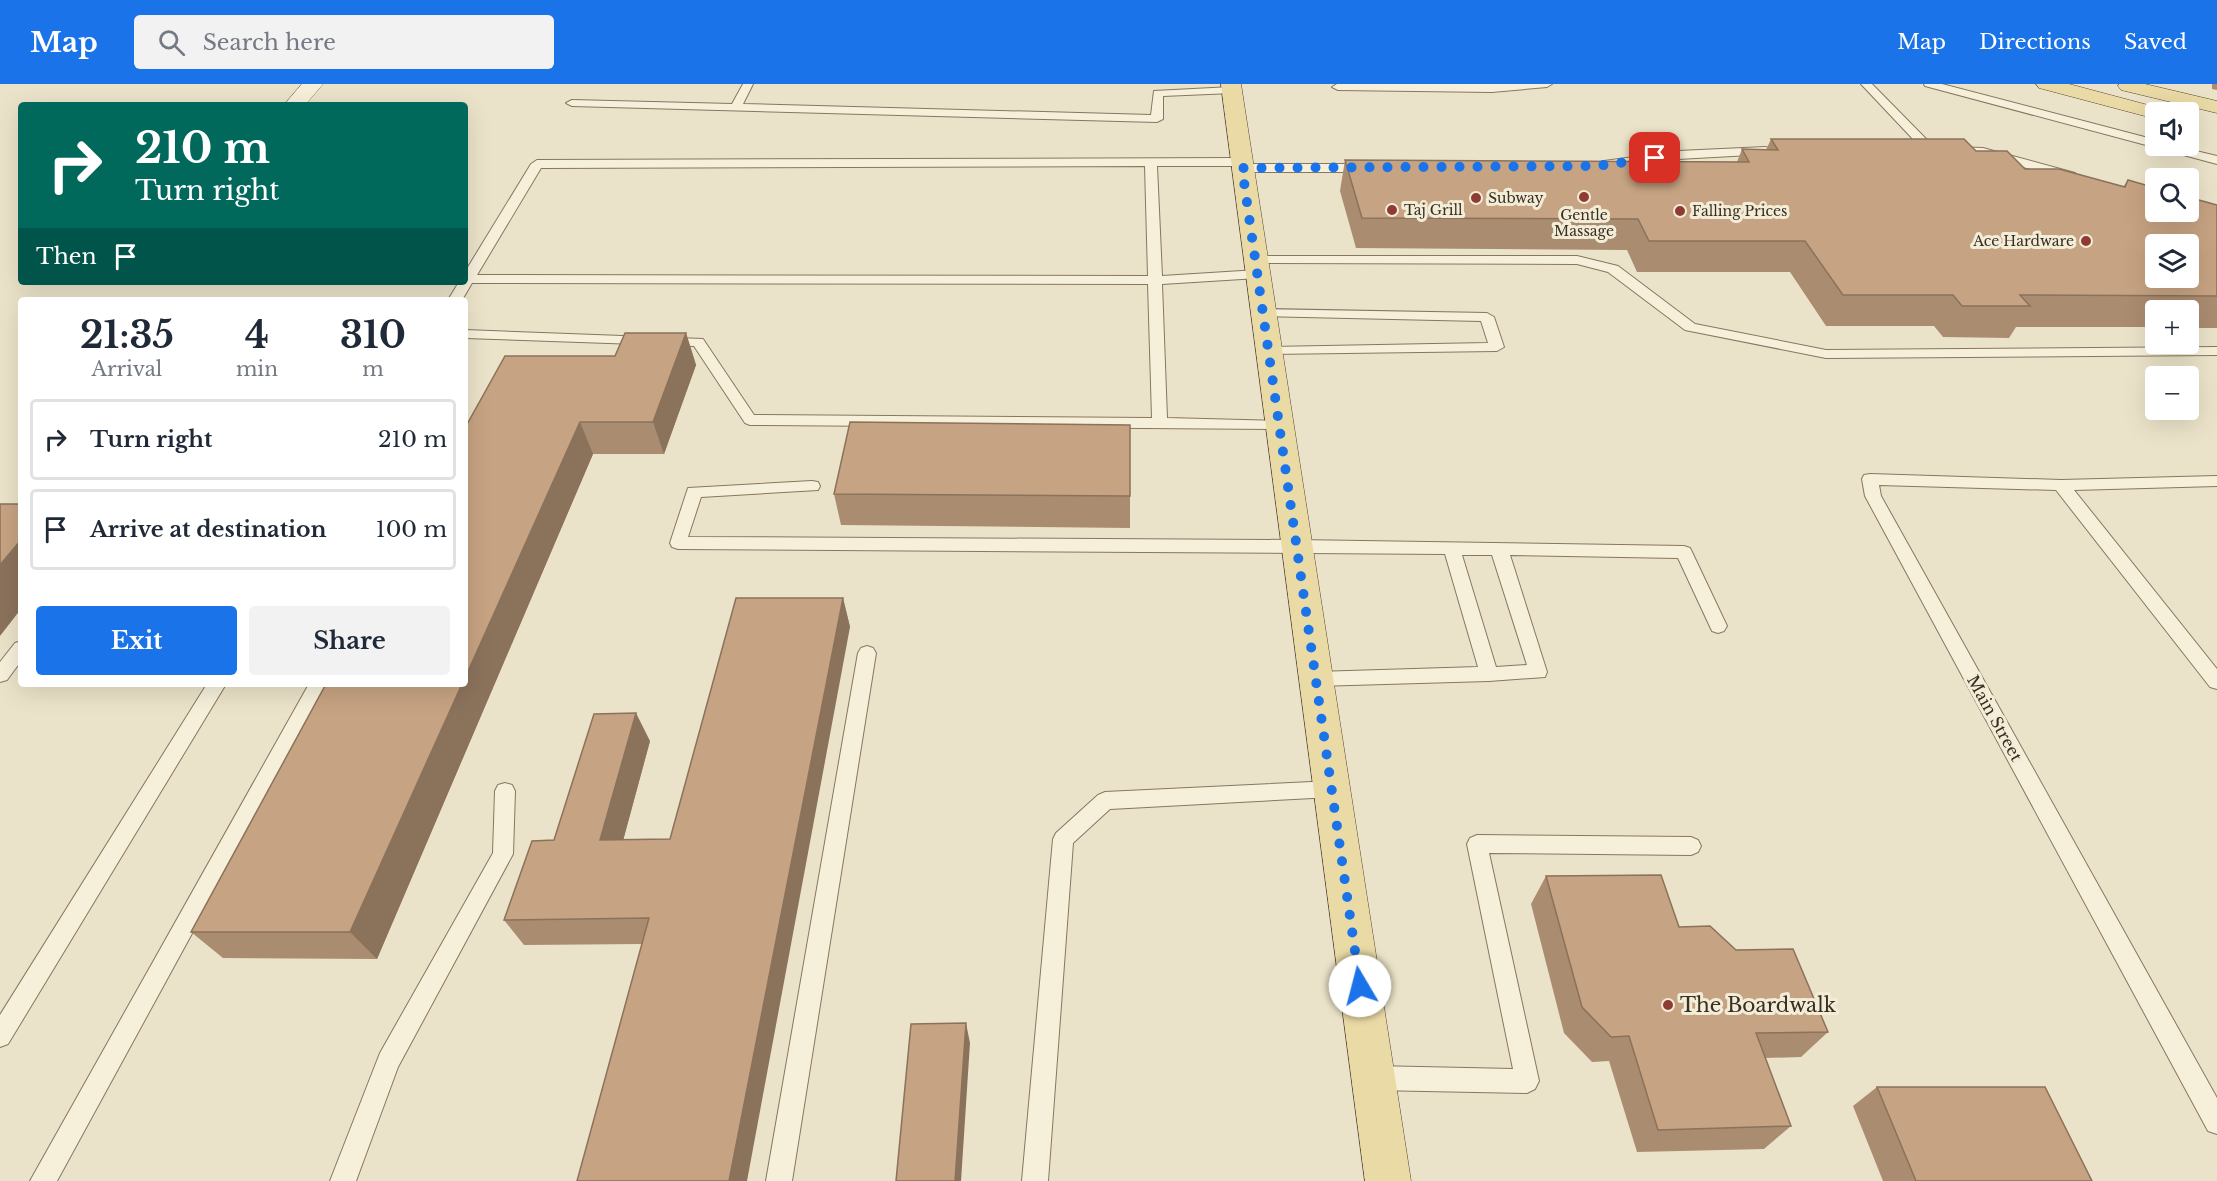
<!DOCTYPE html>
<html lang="en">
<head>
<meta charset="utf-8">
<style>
  :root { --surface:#fff; --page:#f2f2f3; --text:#1f2937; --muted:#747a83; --line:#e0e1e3; --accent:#1a73e8 }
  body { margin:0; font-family:"Libre Baskerville",serif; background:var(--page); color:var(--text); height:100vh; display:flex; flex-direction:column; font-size:22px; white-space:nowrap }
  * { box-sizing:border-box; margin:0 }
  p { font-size:20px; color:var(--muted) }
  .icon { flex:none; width:33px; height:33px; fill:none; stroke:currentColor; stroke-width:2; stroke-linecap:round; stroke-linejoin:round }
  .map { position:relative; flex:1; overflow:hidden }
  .drawer { position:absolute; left:18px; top:213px; width:450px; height:390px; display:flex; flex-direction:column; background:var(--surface); border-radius:6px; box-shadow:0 6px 24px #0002 }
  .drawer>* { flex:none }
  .hud { position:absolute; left:18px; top:18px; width:450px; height:183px; border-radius:6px; box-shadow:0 6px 24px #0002; background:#00695c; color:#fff; overflow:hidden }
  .fabs { position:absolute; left:2145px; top:18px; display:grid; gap:12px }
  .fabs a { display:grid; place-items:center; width:54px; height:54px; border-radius:6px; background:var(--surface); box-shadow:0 6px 24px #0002; font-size:30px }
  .pin { position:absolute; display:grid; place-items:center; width:51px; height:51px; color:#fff; margin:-26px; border-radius:12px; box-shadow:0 3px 9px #0006 }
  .me { position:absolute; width:66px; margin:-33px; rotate:352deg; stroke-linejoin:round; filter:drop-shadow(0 0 4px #0008) }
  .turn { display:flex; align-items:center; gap:21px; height:126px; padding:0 18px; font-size:27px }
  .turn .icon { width:78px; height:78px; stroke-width:2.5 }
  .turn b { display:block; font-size:42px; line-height:51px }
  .then { display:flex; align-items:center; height:57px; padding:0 18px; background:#0003; gap:12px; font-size:22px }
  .eta { display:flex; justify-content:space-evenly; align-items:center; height:102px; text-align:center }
  .eta b { font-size:36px; font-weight:700; line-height:42px }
  .action { display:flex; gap:12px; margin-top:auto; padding:12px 18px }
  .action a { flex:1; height:69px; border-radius:6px; background:var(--accent); color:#fff; font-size:24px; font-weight:700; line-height:69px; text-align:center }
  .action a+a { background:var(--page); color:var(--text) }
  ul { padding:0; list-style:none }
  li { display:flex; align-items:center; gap:18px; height:81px; margin:0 12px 9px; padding:0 6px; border:3px solid var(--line); border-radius:6px }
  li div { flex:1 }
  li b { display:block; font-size:22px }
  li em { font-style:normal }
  header { display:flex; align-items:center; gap:36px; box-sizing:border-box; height:84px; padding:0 30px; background:var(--accent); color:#fff }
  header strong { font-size:28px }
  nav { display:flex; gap:33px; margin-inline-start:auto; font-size:21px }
  .search { width:420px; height:54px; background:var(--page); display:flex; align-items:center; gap:15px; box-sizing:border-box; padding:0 21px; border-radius:6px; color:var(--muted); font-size:22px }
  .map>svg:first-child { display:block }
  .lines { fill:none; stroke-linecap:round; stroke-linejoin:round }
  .service-casing { stroke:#86775f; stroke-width:2 }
  .minor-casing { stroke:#86775f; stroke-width:1 }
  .primary-casing { stroke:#544533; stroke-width:1 }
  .service { fill:#f6f0db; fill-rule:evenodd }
  .minor { fill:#f6f0db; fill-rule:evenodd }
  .primary { fill:#eadaa5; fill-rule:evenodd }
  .wall { fill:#aa8c70 }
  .shaded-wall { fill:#8b725b }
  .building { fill:#c6a382; stroke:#8b725b; stroke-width:1.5; fill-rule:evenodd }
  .route { stroke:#1a73e8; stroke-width:10; stroke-dasharray:0 18 }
  .poi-dot { fill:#903a34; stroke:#f3edd8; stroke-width:2 }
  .labels { text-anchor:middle; stroke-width:6; stroke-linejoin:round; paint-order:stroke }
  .far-poi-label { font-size:14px; fill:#382e21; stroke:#f3edd8; text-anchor:start }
  .street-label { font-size:16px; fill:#382e21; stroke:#f3edd8 }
  .near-poi-label { font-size:20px; fill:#382e21; stroke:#f3edd8; text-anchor:start }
</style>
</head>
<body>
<header>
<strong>Map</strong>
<div class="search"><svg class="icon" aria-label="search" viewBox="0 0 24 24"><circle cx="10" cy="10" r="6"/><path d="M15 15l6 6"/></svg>Search here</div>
<nav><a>Map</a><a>Directions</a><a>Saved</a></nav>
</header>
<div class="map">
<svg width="2217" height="1097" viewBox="0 0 2217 1097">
  <rect width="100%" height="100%" fill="#ebe3c9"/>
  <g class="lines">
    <g class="service-casing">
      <path id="service" d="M 743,0 L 753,0 L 743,20 L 1151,31 L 1154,7 L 1232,3 L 1238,6 L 1232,9 L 1163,12 L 1163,35 L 1157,38 L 572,22 L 566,19 L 572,16 L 732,20 Z
        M 1337,0 L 1552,0 L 1547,3 L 1492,8 L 1338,6 L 1332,3 Z
        M 1861,0 L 1872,0 L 1935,64 L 1935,70 L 1927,70 Z
        M 1924,0 L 1942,0 L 2156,56 L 2156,62 L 2175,62 L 2217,72 L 2217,80 L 1925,2 Z
        M 1765,63 L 1769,64 L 1769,70 L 1678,75 L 1604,85 L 1598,81 L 1604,77 L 1678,67 Z
        M 1951,63 L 1983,64 L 2075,89 L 2077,92 L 2071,96 L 1983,72 L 1947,70 L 1947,64 Z
        M 1242,74 L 1246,75 L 1246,80 L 1367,80 L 1373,84 L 1367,88 L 1243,88 L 1239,87 L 1239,82 L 1157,82 L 1162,192 L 1258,186 L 1265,190 L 1258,194 L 1162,200 L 1167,334 L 1285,337 L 1288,340 L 1280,345 L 750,341 L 745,339 L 694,262 L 465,254 L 465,246 L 703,255 L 754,331 L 1152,334 L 1148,200 L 472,199 L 462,216 L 448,216 L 459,198 L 465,198 L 465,188 L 531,80 L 537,76 ZM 1145,82 L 1148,192 L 477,191 L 541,84 Z
        M 1256,172 L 1577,172 L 1618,182 L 1695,240 L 1826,266 L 2217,263 L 2217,271 L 1826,274 L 1685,246 L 1608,188 L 1577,180 L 1251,179 L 1249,176 L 1251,173 Z
        M 1263,225 L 1487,229 L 1494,233 L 1504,263 L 1497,267 L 1269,270 L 1262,266 L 1264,263 L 1488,259 L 1481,237 L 1258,232 L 1256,229 L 1258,226 Z
        M 1870,390 L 2061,396 L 2217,392 L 2217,402 L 2074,406 L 2217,585 L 2217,605 L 2210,603 L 2056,406 L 1879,401 L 1881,412 L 2217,1014 L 2217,1050 L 2208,1047 L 1865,412 L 1862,395 L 1864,391 Z
        M 812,397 L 818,398 L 820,402 L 818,406 L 701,413 L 688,453 L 1297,456 L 1684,462 L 1690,464 L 1692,468 L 1727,542 L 1724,547 L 1718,549 L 1712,547 L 1678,474 L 1510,471 L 1547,588 L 1545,593 L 1489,597 L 1316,602 L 1309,600 L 1307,595 L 1309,590 L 1316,588 L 1478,583 L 1445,470 L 678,465 L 672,463 L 670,459 L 688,404 ZM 1462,471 L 1492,471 L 1527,581 L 1496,583 Z
        M 21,557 L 21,577 L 7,596 L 0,598 L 0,578 L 15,559 Z
        M 867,562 L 873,564 L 876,569 L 792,1097 L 766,1097 L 858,569 L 861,564 Z
        M 207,600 L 226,600 L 8,960 L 0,963 L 0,931 Z
        M 309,600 L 328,600 L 57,1097 L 30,1097 Z
        M 1332,697 L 1339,699 L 1342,705 L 1339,711 L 1332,713 L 1110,725 L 1073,759 L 1048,1097 L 1022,1097 L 1053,755 L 1056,749 L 1098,711 L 1105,708 Z
        M 505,699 L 512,701 L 515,707 L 513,770 L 398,983 L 356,1097 L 330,1097 L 380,969 L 493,769 L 495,707 L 498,701 Z
        M 1477,751 L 1691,753 L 1698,756 L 1701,762 L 1698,768 L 1691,771 L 1489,769 L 1539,997 L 1535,1005 L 1527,1009 L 1374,1006 L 1366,1002 L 1362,994 L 1366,986 L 1374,982 L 1513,985 L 1467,760 L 1470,754 Z"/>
    </g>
    <g class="minor-casing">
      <path id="minor" d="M 302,0 L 323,0 L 305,21 L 284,21 Z"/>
    </g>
    <g class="primary-casing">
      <path id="primary" d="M 1221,0 L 1241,0 L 1411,1097 L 1365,1097 Z
        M 2036,0 L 2069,0 L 2163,25 L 2166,28 L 2156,28 L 2156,35 L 2039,4 Z
        M 2119,0 L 2145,0 L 2217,17 L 2217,29 L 2121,6 L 2118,2 Z"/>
    </g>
    <use href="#service" class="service"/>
    <use href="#minor" class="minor"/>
    <use href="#primary" class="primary"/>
  </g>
  <path class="wall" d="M 2212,0 L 2217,0 L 2217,6 L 2212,5 Z
    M 1771,55 L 1976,67 L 2025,85 L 2123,103 L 2128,96 L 2217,121 L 2217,244 L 2188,244 L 2188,226 L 2156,226 L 2156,243 L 2016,243 L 2009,254 L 1943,253 L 1934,242 L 1826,242 L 1790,188 L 1637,188 L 1627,166 L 1356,164 L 1340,107 L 1345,76 L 1737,78 L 1742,65 L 1766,66 Z
    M 686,249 L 696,281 L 664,370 L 593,370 L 377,875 L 223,874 L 191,848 L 465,344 L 615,272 Z
    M 834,410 L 1130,412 L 1130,444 L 841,441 Z
    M 843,514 L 850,543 L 642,860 L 524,861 L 504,836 L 554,756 L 650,657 L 623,756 L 670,755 Z
    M 1546,792 L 1679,843 L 1736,866 L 1828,948 L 1801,973 L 1765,974 L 1791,1042 L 1764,1065 L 1637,1068 L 1609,977 L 1592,978 L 1564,949 L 1531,820 Z
    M 1877,1003 L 2092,1097 L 1883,1097 L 1853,1022 Z"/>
  <path class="shaded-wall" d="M 686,249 L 696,281 L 664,370 L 653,338 Z
    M 580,338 L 593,370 L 377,875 L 350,848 L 462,600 L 465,600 L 465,594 Z
    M 21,456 L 21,525 L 0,552 L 0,481 Z
    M 843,514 L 850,543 L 747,1097 L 729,1097 Z
    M 636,629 L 650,657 L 616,783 L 600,756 Z
    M 966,939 L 970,959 L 961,1097 L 955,1097 Z"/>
  <path class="building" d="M 1771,55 L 1964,55 L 1976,67 L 2007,67 L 2025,85 L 2059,85 L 2125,103 L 2128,96 L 2156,104 L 2156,128 L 2188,128 L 2188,113 L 2217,121 L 2217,212 L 2020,211 L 2030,222 L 1962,222 L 1953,211 L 1843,211 L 1805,157 L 1649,157 L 1638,135 L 1362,134 L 1345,76 L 1749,78 L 1742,65 L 1778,66 ZM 2156,160 L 2188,160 L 2188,194 L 2156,194 Z
    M 625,249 L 686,249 L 653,338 L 580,338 L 465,594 L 465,344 L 505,272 L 615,272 Z
    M 850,338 L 1130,341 L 1130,412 L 834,410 Z
    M 0,420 L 21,420 L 21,456 L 0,481 Z
    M 736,514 L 843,514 L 729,1097 L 577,1097 L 649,834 L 504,836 L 532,757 L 554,756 L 594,630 L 636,629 L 600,756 L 670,755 Z
    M 326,600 L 462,600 L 350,848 L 191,848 Z
    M 1661,791 L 1679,843 L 1710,842 L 1736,866 L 1793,865 L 1828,948 L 1756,949 L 1791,1042 L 1658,1046 L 1629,952 L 1611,953 L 1582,923 L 1546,792 Z
    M 966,939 L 955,1097 L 896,1097 L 911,940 Z
    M 1877,1003 L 2045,1003 L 2092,1097 L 1916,1097 Z"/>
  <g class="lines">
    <path class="route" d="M 1360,902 L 1242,84 L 1597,82 L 1655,74"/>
  </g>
  <g class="poi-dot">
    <circle cx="1584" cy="113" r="6"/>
    <circle cx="1476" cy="114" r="6"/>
    <circle cx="1392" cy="126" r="6"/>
    <circle cx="1680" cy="127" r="6"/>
    <circle cx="2086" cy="157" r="6"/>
    <circle cx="1668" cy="921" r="6"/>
  </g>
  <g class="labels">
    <g class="far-poi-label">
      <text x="1488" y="119">Subway</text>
      <text x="1404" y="131">Taj Grill</text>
      <text x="1692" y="132">Falling Prices</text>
      <text x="1584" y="136" text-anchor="middle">Gentle<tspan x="1584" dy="16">Massage</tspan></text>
      <text x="2074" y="162" text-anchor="end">Ace Hardware</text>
    </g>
    <g class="street-label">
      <text transform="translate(1995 634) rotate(61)" y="6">Main Street</text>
    </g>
    <g class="near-poi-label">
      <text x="1680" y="928">The Boardwalk</text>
    </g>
  </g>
</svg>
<div class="fabs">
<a><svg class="icon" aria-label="sound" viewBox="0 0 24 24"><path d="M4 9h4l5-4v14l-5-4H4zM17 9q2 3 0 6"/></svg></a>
<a><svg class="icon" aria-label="search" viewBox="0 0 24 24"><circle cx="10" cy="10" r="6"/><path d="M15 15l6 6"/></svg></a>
<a><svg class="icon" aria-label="layers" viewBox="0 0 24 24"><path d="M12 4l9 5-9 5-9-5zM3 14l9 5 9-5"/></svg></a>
<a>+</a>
<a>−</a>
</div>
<div class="pin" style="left:1655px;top:74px;background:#d93025"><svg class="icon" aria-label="arrive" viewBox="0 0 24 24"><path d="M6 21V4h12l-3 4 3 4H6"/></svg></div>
<svg class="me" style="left:1360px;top:902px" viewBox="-20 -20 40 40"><circle r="19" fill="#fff"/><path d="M0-13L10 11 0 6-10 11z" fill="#1a73e8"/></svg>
<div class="hud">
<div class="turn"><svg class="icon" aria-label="right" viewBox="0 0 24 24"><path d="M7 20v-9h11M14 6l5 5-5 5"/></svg><div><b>210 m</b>Turn right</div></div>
<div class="then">Then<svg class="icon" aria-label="arrive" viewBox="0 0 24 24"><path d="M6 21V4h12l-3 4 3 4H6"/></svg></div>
</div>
<section class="drawer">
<div class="eta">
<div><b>21:35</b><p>Arrival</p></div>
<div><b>4</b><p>min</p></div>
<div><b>310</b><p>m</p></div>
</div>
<ul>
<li><svg class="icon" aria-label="right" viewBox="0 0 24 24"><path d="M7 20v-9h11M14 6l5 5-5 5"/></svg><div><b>Turn right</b></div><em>210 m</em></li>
<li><svg class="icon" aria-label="arrive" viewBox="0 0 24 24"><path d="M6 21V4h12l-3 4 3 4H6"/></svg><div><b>Arrive at destination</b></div><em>100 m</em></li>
</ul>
<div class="action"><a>Exit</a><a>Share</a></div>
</section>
</div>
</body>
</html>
